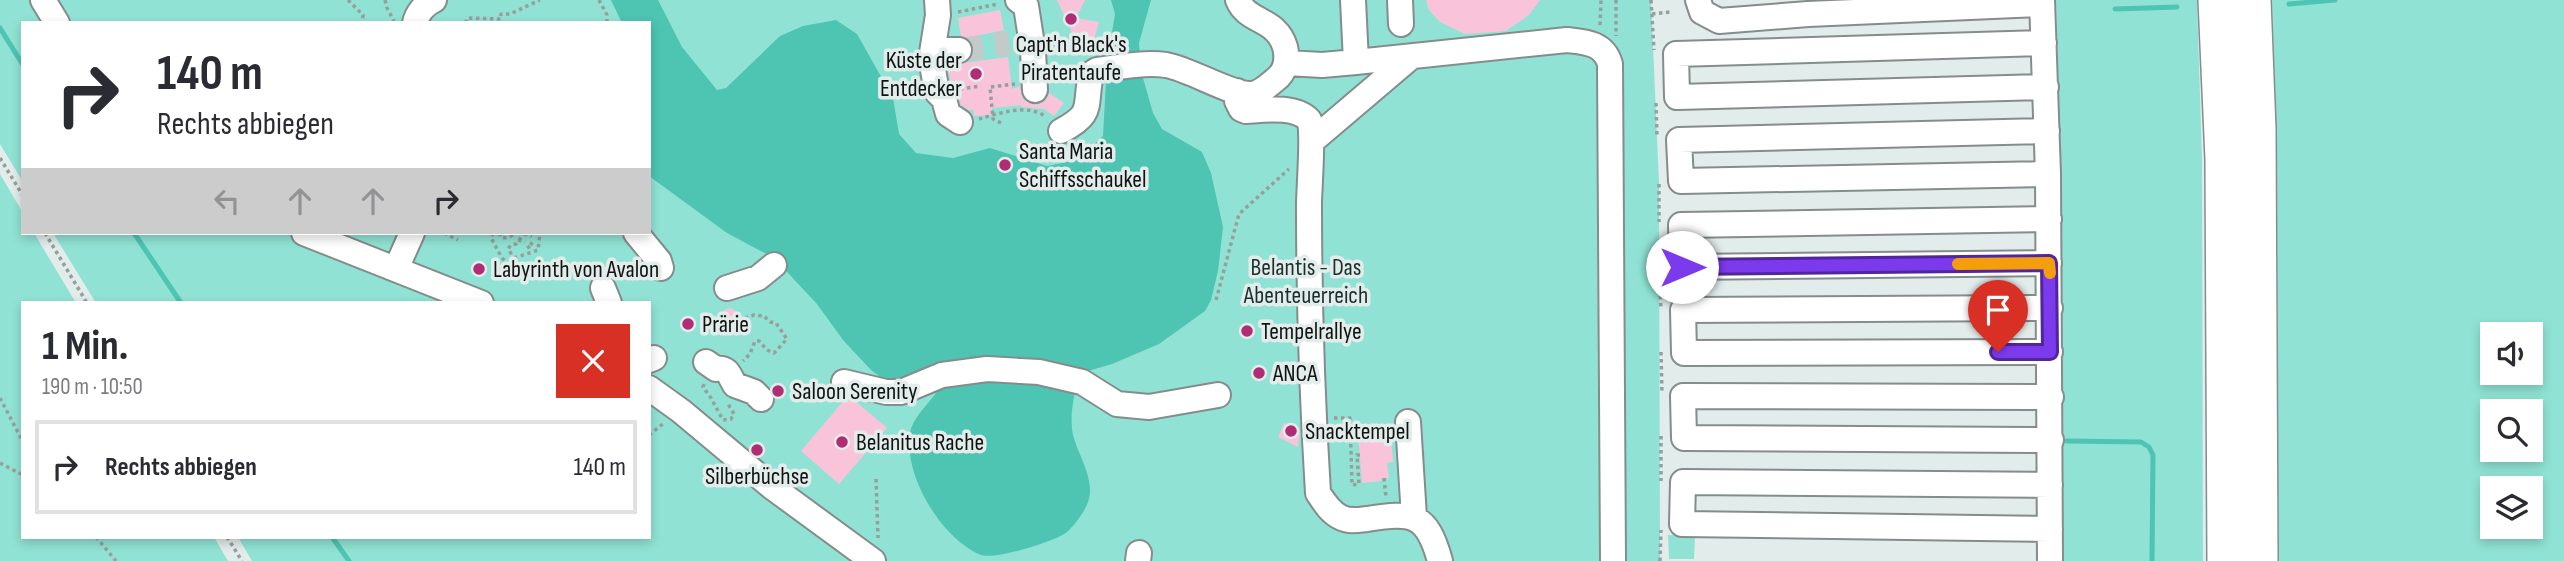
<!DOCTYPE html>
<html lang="de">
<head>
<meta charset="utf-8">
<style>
  :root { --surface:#fff; --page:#f7f7f7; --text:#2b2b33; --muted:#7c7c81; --line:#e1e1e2 }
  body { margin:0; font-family:"Sofia Sans Condensed",sans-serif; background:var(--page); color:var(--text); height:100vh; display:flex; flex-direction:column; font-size:26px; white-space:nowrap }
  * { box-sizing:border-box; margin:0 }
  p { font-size:23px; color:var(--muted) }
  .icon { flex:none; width:38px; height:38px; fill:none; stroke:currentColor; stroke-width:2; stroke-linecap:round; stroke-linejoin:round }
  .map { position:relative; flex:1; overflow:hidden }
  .drawer { position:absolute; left:21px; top:301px; width:630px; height:238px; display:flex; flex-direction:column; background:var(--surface); border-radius:0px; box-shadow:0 4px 10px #0003 }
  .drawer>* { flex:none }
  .guide { position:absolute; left:21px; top:21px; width:630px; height:214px; border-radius:0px; box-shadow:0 4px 10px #0003; background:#fff; color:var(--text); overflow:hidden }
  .fabs { position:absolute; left:2480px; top:322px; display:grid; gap:14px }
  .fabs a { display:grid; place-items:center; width:63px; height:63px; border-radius:0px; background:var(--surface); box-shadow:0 4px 10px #0003; font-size:35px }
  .pin { position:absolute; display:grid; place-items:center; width:60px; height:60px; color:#fff; margin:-72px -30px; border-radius:50% 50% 50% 0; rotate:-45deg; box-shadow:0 0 7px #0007 }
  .pin .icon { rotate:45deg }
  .me { position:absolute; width:77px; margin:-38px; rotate:90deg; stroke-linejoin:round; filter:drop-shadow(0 0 5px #0008) }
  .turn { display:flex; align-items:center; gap:24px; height:147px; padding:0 21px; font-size:32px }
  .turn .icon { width:91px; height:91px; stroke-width:2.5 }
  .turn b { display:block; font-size:49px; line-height:60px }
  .lanes { display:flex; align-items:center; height:66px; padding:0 21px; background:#0003; justify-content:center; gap:35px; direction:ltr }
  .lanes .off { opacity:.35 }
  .round { display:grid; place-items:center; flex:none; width:74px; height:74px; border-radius:0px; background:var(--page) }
  .headline { display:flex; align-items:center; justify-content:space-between; height:119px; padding:0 21px }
  h1 { font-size:42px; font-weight:700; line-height:52px }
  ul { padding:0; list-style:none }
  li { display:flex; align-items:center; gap:21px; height:94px; margin:0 14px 10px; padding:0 7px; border:4px solid var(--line); border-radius:0px }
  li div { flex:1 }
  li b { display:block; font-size:26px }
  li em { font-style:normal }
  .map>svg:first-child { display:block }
  .green { fill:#90e3d4; fill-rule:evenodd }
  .water { fill:#4ec4b2 }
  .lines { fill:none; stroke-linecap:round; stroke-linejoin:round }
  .stream { stroke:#4ec4b2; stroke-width:5 }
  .building { fill:#f9c4da }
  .minor-tunnel { stroke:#c2cbca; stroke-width:24; stroke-dasharray:24 12; stroke-linecap:butt }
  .minor-casing { stroke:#848d8b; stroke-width:28 }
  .highway-casing { stroke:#848d8b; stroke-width:40 }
  .path { stroke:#979f9d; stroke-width:3.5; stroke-dasharray:3.5 3.5; stroke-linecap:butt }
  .minor { stroke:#fff; stroke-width:24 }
  .highway { stroke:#fff; stroke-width:37 }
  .route-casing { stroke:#51269a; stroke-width:18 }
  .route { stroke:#7c3aed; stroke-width:12 }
  .slow { stroke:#f59e0b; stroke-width:12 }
  .poi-dot { fill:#b02c74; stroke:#e2ecea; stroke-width:2.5 }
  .labels { text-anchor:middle; stroke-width:7; stroke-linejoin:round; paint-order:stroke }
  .poi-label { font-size:24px; fill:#101312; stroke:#e2ecea; text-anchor:start }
  .park-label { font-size:24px; fill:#1a2e2b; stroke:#e2ecea }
</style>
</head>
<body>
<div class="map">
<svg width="2564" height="561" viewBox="0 0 2564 561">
  <rect width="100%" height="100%" fill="#e2ecea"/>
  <path class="green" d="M 0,0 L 1651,0 L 1659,183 L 1660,561 L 252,561 L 238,537 L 649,537 L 649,303 L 96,303 L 53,233 L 649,233 L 649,23 L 23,23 L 23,182 L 0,144 Z
    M 2056,0 L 2197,0 L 2202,160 L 2203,561 L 2059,561 C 2064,374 2062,187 2056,0 Z
    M 2272,0 L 2564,0 L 2564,561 L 2278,561 L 2277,158 ZM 2492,334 L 2530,334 L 2530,373 L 2492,373 ZM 2492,411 L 2530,411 L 2530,450 L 2492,450 ZM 2492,488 L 2530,488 L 2530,527 L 2492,527 Z
    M 0,174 L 23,213 L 23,233 L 34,233 L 76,303 L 23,303 L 23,537 L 214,537 L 228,561 L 0,561 Z
    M 1694,278 L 1695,302 L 1669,303 L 1668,279 Z
    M 1668,535 L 1695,536 L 1694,559 L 1669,559 Z"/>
  <path class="water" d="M 611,0 L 658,0 L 682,47 L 717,90 L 726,88 L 780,36 L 803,26 L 836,20 L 857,34 L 893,98 L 899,134 L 916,153 L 953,158 L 990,148 L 1047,166 L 1077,160 L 1103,136 L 1107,63 L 1115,14 L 1111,0 L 1151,0 L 1139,43 L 1141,71 L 1153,113 L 1162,129 L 1202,152 L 1211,173 L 1223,227 L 1218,271 L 1211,300 L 1205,311 L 1159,344 L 1112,364 L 1081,373 C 1074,391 1069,416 1073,435 C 1078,455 1096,480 1088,502 C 1085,511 1075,525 1067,532 C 1057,541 994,560 981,555 C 942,539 903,476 910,433 C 914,413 933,402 941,384 C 943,378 945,370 947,364 L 938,362 L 898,382 L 887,382 L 871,370 L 843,340 L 817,304 L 774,258 L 727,233 L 649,176 L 649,23 L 622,23 Z"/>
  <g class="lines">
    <path class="stream" d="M 2289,4 L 2335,0
      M 2115,9 L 2177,7
      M 0,28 L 23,65
      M 134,233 L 181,303
      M 2067,441 L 2141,442 L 2149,447 L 2153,455 L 2152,561
      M 332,537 L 349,561"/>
  </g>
  <path class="building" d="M 1057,0 L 1085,0 L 1076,18 L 1099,22 L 1095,36 L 1096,55 L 1077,43 Z
    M 1426,0 L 1540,0 L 1529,15 L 1506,31 L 1465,34 L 1440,22 L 1429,10 Z
    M 1000,10 L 1004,30 L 967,38 L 961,36 L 958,18 Z
    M 1008,57 L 1012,89 L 1020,86 L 1023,99 L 1035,105 L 1044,102 L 1049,93 L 1064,103 L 1054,116 L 1044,109 L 1022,107 L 1022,105 L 992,108 L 992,115 L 974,116 L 973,110 L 969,110 L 961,105 L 958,95 L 951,85 L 947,65 Z
    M 730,308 L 736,311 L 738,320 L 725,335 L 721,315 L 724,310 Z
    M 846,398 L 854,400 L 887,428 L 839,484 L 801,451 Z
    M 1284,423 L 1300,430 L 1298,447 L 1278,437 Z
    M 1375,433 L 1375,439 L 1391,437 L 1393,462 L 1387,463 L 1389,478 L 1381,479 L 1381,481 L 1362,483 L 1358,434 Z"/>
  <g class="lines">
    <path class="minor-tunnel" d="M 959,50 L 1009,43"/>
    <g class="minor-casing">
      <path id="minor" d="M 43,0 L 57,23
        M 937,0 L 938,15 L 931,59 L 937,92 L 944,99 L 948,114 L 960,122
        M 1018,0 L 1026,6 L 1033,51 L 1035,90
        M 1353,0 L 1356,62
        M 1400,0 L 1401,24
        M 1698,0 L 1702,12 L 1719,21 L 1808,14 L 2042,4
        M 2042,0 L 2048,174 L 2050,561
        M 415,23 C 417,13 425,4 434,0
        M 2044,43 L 1676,54 L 1677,97 L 2046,87
        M 933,50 L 959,50
        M 1287,63 L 1322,65 L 1356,62 L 1567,40 C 1586,42 1604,43 1610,64 L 1613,561
        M 1237,91 L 1237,101 L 1241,109 L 1246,111 C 1263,110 1295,105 1309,120 C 1314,126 1309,191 1309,204 C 1309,300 1312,397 1318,493 C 1324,502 1330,512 1340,517 C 1349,522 1358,520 1367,519 C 1413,512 1427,513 1440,561
        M 1061,131 C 1095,113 1084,107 1091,74 L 1097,70 C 1119,67 1144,62 1166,65 C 1190,69 1233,96 1252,94 C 1260,93 1269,85 1275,80 C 1286,72 1288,59 1285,47 C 1277,18 1247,23 1238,0
        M 2047,131 L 1679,140 L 1681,181 L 2048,174
        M 1312,141 L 1412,56
        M 2049,219 L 1681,225 L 1682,267 L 2049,263
        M 304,233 L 481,303
        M 636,233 L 659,261 L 661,268
        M 396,269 L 412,233
        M 603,288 L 609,303
        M 727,288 L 758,278 L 774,265
        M 2050,308 L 1683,310 L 1684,353 L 2050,352
        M 649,360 L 654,358
        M 706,362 L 716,369 C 729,367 729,376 735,385 L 754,392 L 761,399
        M 844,382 L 886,392 L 901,392 L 942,375 L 987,369 L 1039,372 L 1082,382 L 1117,404 L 1149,407 L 1218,395
        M 649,388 L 681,411 L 772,487 L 873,561
        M 1408,422 L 1414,517
        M 2051,440 L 1684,438 L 1683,396 L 2051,397
        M 2050,485 L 1683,482 L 1682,524 L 2050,529
        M 1138,561 L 1139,553"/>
    </g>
    <g class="highway-casing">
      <path id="highway" d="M 2217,0 L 2224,159 L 2226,561
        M 2252,0 L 2257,129 L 2259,561"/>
    </g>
    <path class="path" d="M 348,0 L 363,15 L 362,23
      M 385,0 L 387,8 L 394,21
      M 599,0 L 607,15 L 607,23
      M 1616,0 L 1616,36
      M 1651,0 L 1654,50
      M 958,12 L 998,4
      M 1652,14 L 1670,12
      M 466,23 L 467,18 L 501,19 L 501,14 L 510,14 L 540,0
      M 1600,25 L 1601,0
      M 1055,47 L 1067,43
      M 960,89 L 981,86
      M 1656,103 L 1657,138
      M 979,119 C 1000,113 1028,103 1046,117
      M 1001,123 L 993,119 L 990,87 L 1015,84
      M 0,158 L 23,196
      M 1659,184 L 1659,222
      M 45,233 L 87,303
      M 444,233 L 458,240
      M 493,233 L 491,238 L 502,258 L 516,271
      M 500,233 L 500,237 C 506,239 511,237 515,233
      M 524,234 L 532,236
      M 518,240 L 525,242
      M 527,248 L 533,245 L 529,242
      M 514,258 L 538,250 L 540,233
      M 501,266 L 507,269 L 511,267
      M 511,267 L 514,258 L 508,249 L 511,245 L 516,244 L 525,233
      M 1659,268 L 1661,309
      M 1216,300 L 1239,214 L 1289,169
      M 738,320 L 754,315 L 764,316 L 770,322 L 776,323 L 787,339 L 774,353 L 767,350 L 759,341 L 755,341 L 750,354 L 743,361
      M 1661,352 L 1662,393
      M 704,384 L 703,387 L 711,398 L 723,420 L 731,419 L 734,414 L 728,404
      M 0,398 L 23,442
      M 1334,418 L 1350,418 L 1352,485 L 1359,484 L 1357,455 L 1360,455
      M 649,435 L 664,423
      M 1661,436 L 1661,481
      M 0,463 L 23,475
      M 1384,478 L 1386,497
      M 876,479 L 878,538
      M 96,537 L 116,561
      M 227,537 L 242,561
      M 1660,561 L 1661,530"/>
    <use href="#minor" class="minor"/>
    <use href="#highway" class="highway"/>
  </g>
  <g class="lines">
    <g class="route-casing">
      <path id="route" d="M 1682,267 L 2049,263 L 2050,352 L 1998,352"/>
    </g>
    <use href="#route" class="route"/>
    <path class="slow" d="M 1958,264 L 2049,263 L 2050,273"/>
  </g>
  <g class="poi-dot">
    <circle cx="1071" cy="19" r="7"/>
    <circle cx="976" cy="74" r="7"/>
    <circle cx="1005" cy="165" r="7"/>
    <circle cx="479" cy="269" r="7"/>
    <circle cx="688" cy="324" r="7"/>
    <circle cx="1247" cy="331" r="7"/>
    <circle cx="1259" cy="373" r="7"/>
    <circle cx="778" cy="391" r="7"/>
    <circle cx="1291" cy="431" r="7"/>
    <circle cx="842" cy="442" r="7"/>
    <circle cx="757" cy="450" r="7"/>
  </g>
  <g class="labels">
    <g class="poi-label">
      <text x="1071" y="52" text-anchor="middle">Capt'n Black's<tspan x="1071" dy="28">Piratentaufe</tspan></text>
      <text x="962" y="68" text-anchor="end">Küste der<tspan x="962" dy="28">Entdecker</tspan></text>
      <text x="1019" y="159">Santa Maria<tspan x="1019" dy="28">Schiffsschaukel</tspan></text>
      <text x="493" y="277">Labyrinth von Avalon</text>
      <text x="702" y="332">Prärie</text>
      <text x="1261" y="339">Tempelrallye</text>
      <text x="1273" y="381">ANCA</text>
      <text x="792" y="399">Saloon Serenity</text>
      <text x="1305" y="439">Snacktempel</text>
      <text x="856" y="450">Belanitus Rache</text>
      <text x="757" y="484" text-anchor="middle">Silberbüchse</text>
    </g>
    <g class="park-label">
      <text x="1306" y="275">Belantis - Das<tspan x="1306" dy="28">Abenteuerreich</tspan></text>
    </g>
  </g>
</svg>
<div class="fabs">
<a><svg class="icon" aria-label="sound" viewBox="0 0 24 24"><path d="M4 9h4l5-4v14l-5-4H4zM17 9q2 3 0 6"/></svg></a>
<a><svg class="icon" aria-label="search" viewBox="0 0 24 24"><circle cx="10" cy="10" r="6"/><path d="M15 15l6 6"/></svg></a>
<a><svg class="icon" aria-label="layers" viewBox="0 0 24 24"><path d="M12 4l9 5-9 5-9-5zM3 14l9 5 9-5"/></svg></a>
</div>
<div class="pin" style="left:1998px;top:352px;background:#d93025"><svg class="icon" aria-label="arrive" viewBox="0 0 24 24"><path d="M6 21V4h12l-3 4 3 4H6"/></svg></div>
<svg class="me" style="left:1682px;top:267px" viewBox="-20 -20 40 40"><circle r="19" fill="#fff"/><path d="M0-13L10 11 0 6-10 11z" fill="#7c3aed"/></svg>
<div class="guide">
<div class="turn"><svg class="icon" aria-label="right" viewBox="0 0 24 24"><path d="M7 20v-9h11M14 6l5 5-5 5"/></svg><div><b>140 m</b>Rechts abbiegen</div></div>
<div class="lanes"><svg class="icon off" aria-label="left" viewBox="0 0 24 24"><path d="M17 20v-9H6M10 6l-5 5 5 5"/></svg><svg class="icon off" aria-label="ahead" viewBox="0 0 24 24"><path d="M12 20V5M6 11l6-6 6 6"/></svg><svg class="icon off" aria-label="ahead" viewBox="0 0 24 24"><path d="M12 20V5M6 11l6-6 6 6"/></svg><svg class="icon" aria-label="right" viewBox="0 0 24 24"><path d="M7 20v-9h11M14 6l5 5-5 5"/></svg></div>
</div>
<section class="drawer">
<div class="headline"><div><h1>1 Min.</h1><p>190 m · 10:50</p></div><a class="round" style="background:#d93025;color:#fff"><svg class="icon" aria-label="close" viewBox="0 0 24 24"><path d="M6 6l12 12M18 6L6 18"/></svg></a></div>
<ul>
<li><svg class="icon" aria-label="right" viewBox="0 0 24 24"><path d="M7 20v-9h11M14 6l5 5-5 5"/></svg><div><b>Rechts abbiegen</b></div><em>140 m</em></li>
</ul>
</section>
</div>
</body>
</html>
